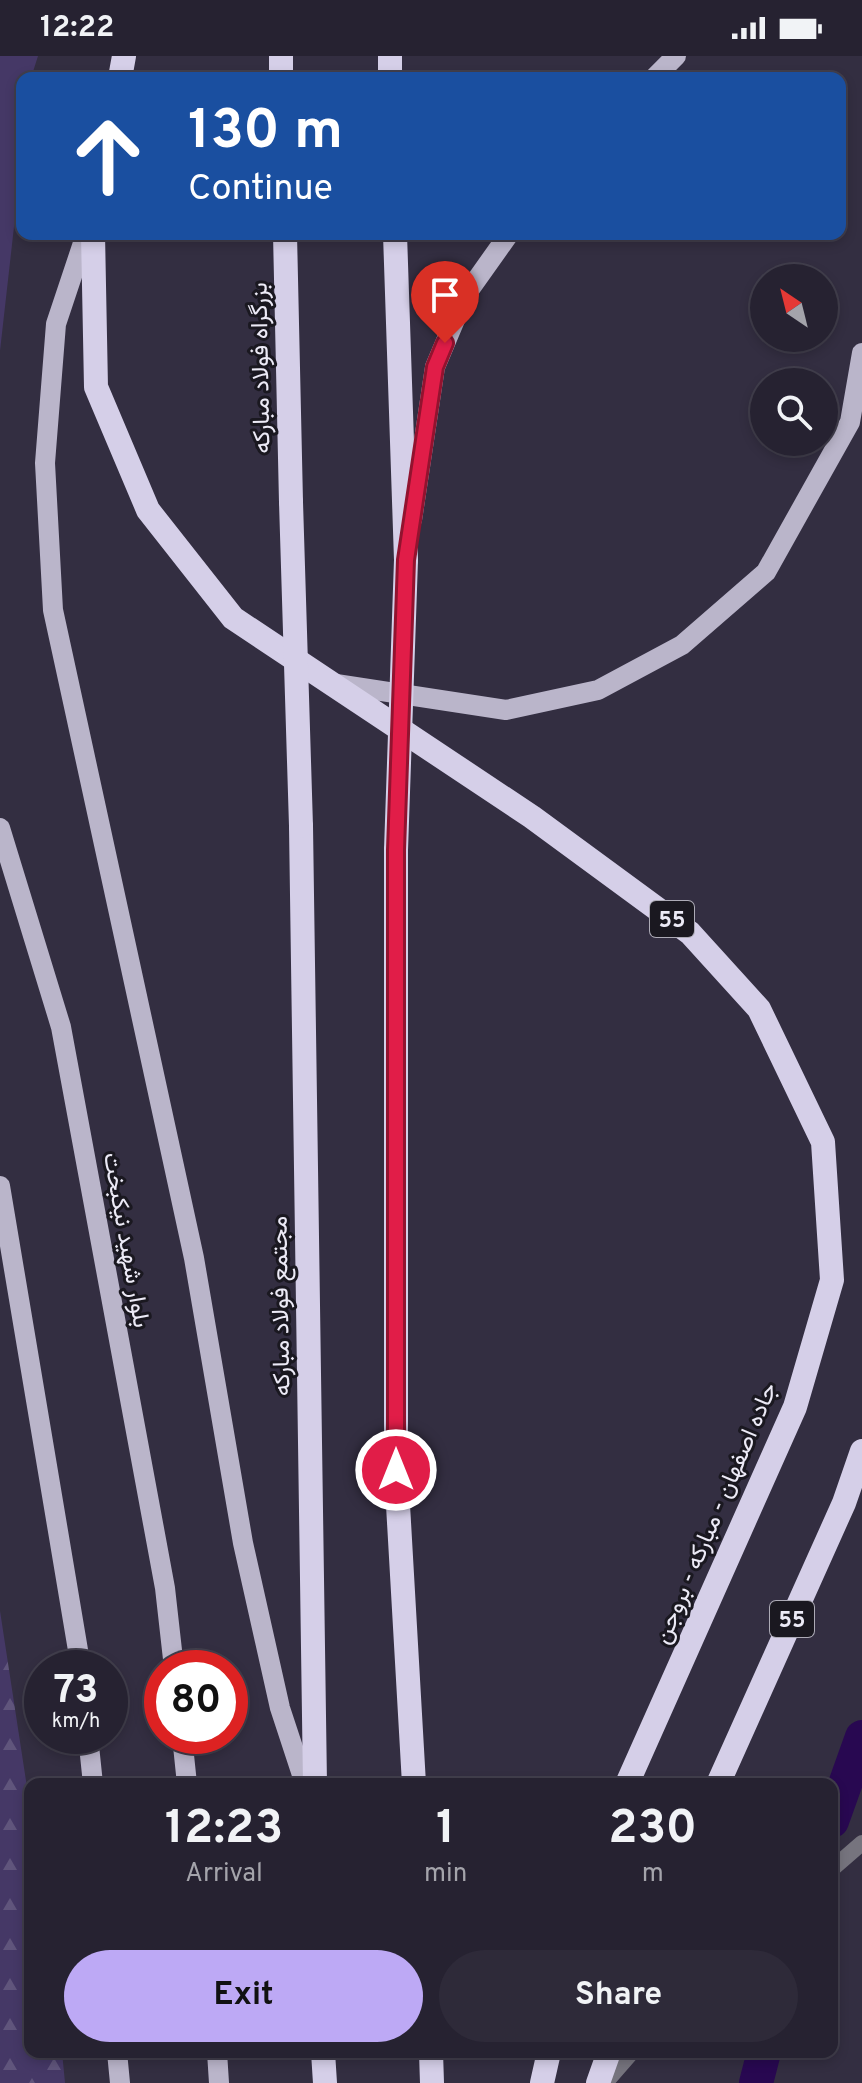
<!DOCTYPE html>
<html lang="en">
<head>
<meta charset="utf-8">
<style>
  :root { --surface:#262231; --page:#2e2a39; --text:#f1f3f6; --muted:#a4a4ab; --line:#423f4d; --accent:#bda9f5 }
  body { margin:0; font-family:Overpass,Vazirmatn,sans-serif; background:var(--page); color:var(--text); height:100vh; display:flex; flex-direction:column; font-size:30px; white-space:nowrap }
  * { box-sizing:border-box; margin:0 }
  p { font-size:26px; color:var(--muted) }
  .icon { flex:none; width:44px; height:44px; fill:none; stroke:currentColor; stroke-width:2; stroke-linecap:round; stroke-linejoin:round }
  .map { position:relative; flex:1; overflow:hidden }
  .sheet { position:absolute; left:24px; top:1722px; width:814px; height:280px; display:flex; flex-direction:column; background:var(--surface); border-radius:16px; box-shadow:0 4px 12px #0003,0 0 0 2px var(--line) }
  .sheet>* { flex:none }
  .banner { position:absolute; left:16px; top:16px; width:830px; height:168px; border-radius:16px; box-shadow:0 4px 12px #0003,0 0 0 2px var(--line); background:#1a4fa0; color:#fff; overflow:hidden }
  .needle { width:52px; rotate:325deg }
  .controls { position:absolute; left:750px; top:208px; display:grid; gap:16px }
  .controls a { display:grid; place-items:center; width:88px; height:88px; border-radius:50%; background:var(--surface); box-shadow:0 4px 12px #0003,0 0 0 2px var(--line); font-size:40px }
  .speed { position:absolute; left:24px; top:1594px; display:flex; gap:16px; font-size:40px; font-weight:700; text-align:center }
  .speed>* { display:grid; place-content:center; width:104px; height:104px; border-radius:50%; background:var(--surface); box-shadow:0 4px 12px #0003,0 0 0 2px var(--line); line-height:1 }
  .speed small { font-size:20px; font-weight:400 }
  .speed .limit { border:12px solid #d22; background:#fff; color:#111 }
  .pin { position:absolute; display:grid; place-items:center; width:68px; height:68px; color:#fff; margin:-82px -34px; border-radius:50% 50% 50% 0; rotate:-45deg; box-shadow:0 0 8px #0007 }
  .pin .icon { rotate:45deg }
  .me { position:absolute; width:88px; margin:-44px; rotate:0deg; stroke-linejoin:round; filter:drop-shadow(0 0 6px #0008) }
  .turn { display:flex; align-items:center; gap:28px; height:168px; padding:0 40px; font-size:36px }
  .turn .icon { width:104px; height:104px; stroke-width:2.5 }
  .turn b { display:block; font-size:56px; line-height:68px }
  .eta { display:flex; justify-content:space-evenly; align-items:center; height:136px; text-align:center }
  .eta b { font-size:48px; font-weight:700; line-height:56px }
  .cta { display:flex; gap:16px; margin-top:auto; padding:16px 40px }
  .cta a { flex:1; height:92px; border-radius:48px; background:var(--accent); color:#111; font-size:32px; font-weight:700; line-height:92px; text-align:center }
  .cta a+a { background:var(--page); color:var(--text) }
  .status { display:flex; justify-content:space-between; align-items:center; height:56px; padding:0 40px; background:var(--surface); direction:ltr }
  .status svg { height:22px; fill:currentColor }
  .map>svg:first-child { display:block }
  .green { fill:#453866 }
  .forest { fill:url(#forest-firs) }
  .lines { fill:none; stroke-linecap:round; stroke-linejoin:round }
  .canal { stroke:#280851; stroke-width:34 }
  .lane { stroke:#76747e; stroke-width:16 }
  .primary { stroke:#bab5ca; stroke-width:20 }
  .highway { stroke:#d5cfe8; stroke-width:24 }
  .highway-bridge { stroke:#d5cfe8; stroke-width:24 }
  .route-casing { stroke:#92132f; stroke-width:20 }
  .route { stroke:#e11d48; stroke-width:14 }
  .labels { text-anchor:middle; stroke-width:6; stroke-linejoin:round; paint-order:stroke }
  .shield { fill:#1a1820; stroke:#adabb6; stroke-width:2 }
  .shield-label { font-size:22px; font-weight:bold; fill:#eceaf6 }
  .street-label { font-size:24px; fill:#eceaf6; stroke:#1a1820 }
</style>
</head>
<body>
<div class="status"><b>12:22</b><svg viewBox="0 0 49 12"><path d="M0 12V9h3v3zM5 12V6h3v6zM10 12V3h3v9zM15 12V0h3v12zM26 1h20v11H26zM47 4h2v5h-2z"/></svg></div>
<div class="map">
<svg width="862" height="2027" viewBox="0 0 862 2027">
  <defs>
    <pattern id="forest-firs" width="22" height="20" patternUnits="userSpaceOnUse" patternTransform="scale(2)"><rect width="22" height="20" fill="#453866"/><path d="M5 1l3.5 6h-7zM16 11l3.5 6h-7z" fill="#60557c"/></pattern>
  </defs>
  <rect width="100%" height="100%" fill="#332e41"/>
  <path class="green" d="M 0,0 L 38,0 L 31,22 L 22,22 L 22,100 L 0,295 Z"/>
  <path class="forest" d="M 0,1555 L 30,1751 L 30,1996 L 62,1996 L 65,2027 L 0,2027 Z"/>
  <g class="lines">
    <path class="canal" d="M 832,1765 L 862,1681
      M 756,2027 L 764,1996"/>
    <path class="lane" d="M 832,1813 L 862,1787
      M 605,2027 L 632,1996"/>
    <path class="primary" d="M 654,22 L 676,0
      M 86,178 L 56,268 L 45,407 L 53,554 L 194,1202 L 243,1487 L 280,1652 L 305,1728
      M 412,464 L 435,311 L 465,240 L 509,178
      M 336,628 L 506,654 L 598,634 L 682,589 L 766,516 L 850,366 L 862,297
      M 0,772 L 61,971 L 165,1532 L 174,1612
      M 0,1130 L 81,1612
      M 88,1680 L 93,1728
      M 182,1680 L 187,1728
      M 117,1996 L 120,2027
      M 217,1996 L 219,2027"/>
    <path class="highway" d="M 281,0 L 281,22
      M 390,0 L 390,22
      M 120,22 L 124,0
      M 93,178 L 96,331 L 148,454 L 233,562 L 532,761 L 690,877 L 759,953 L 823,1086 L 832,1224 L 795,1351 L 627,1728
      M 285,178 L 291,446
      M 395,178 L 406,504
      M 301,770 L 315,1728
      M 396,794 L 396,1414 L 414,1728
      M 718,1728 L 844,1447 L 862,1395
      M 323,1996 L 325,2027
      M 431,1996 L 432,2027
      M 542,2027 L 549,1996
      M 598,2027 L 609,1996"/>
    <path class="highway-bridge" d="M 291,446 L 301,770
      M 396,794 L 406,504"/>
  </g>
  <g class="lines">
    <g class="route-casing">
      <path id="route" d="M 396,1414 L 396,794 L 406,504 L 435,311 L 445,287"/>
    </g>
    <use href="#route" class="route"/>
  </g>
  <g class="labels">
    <g class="shield">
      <rect x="650" y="845" width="44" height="36" rx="6"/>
      <rect x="770" y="1545" width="44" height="36" rx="6"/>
    </g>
    <g class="shield-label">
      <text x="672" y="871">55</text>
      <text x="792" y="1571">55</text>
    </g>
    <g class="street-label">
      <text transform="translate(260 312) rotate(-91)" y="8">بزرگراه فولاد مبارکه</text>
      <text transform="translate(127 1184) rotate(80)" y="8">بلوار شهید نیکبخت</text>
      <text transform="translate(280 1250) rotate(-91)" y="8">مجتمع فولاد مبارکه</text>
      <text transform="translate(715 1457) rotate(-67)" y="8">جاده اصفهان - مبارکه - بروجن</text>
    </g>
  </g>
</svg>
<div class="controls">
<a><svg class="needle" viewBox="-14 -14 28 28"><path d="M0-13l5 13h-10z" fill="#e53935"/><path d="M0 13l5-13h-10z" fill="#a4a4ab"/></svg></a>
<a><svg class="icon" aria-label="search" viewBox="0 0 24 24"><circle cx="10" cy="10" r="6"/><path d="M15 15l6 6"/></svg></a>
</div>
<div class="speed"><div>73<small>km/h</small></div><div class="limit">80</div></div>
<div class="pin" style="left:445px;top:287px;background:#d93025"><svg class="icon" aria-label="arrive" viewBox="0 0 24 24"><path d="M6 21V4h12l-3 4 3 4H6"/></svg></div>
<svg class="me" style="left:396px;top:1414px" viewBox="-20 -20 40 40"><circle r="17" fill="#e11d48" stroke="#fff" stroke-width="3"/><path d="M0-11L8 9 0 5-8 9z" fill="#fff"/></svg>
<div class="banner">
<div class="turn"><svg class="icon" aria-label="ahead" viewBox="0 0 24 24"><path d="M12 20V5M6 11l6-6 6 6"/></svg><div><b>130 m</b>Continue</div></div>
</div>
<section class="sheet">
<div class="eta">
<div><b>12:23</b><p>Arrival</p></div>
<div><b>1</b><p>min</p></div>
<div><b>230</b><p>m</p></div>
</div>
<div class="cta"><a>Exit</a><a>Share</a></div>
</section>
</div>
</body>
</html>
